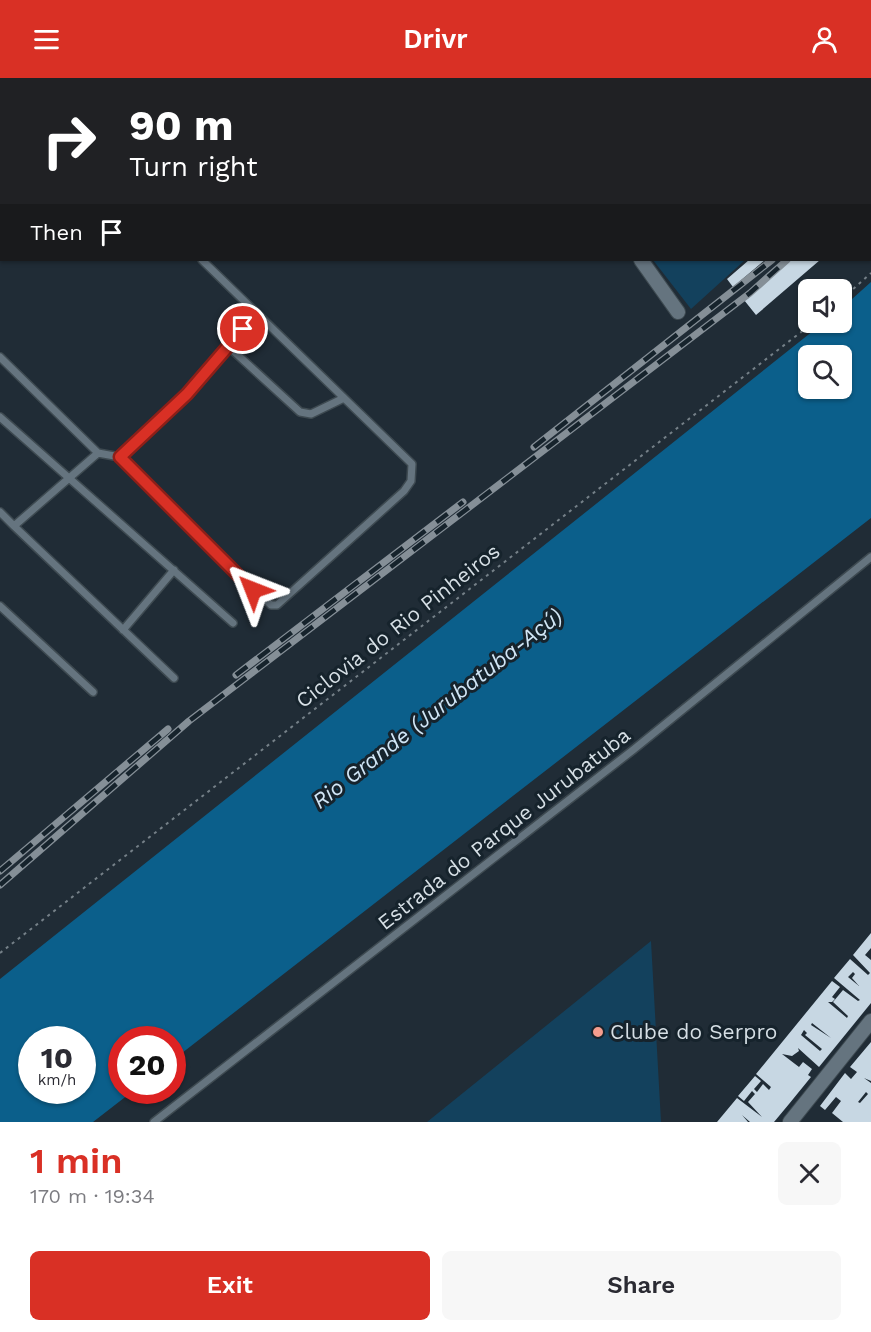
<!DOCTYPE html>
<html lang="en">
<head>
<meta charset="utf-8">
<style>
  :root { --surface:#fff; --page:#f7f7f7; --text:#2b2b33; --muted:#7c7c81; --accent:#d93025 }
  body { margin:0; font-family:"Work Sans",sans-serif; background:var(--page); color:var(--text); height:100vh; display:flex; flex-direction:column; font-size:22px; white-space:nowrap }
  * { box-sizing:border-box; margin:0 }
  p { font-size:20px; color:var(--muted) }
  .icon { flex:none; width:33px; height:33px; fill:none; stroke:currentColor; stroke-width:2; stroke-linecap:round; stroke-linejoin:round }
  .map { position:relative; height:1044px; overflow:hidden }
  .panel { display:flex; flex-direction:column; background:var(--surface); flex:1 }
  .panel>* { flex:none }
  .top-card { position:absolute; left:0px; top:0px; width:872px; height:183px; box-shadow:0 2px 4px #0004; background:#202124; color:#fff; overflow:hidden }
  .tools { position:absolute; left:798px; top:201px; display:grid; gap:12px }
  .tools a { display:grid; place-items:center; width:54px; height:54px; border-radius:9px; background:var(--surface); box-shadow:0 2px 4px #0004; font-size:30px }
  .speed { position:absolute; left:18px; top:948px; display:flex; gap:12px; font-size:30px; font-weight:700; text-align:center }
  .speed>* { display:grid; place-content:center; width:78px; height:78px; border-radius:50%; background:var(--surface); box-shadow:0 2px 4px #0004; line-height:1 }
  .speed small { font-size:15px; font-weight:400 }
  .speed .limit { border:9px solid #d22; background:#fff; color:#111 }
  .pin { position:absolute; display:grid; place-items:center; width:51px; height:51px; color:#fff; margin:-26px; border:3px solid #fff; border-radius:50%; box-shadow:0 2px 6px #0007 }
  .me { position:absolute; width:66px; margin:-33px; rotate:315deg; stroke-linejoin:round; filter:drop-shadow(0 0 4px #0008) }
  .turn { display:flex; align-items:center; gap:21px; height:126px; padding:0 30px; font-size:27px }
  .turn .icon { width:78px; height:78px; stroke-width:2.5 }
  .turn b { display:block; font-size:42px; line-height:51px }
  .then { display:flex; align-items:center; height:57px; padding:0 30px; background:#0003; gap:12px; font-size:22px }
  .round { display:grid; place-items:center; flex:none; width:63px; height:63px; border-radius:9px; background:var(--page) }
  .headline { display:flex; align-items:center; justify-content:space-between; height:102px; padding:0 30px }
  h1 { font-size:36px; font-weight:600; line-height:45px; color:var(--accent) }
  .action { display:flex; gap:12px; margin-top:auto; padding:12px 30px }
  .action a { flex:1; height:69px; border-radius:9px; background:var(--accent); color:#fff; font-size:24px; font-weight:600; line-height:69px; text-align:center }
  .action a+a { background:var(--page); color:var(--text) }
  header { display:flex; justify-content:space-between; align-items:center; height:78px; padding:0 30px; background:var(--accent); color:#fff; font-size:27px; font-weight:600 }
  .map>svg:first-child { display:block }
  .green { fill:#13415d }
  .water { fill:#0b5f8b; fill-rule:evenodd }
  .building { fill:#c7d7e3; fill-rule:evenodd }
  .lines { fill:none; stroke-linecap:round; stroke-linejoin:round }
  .service-casing { stroke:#3e4a51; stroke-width:10 }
  .minor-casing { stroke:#3e4a51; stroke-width:16 }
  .path { stroke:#758088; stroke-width:2; stroke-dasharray:3 4.5; stroke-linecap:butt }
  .service { stroke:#65747f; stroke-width:7 }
  .minor { stroke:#65747f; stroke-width:14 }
  .rail-casing { stroke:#858f97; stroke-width:7 }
  .rail { stroke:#16232c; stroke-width:4.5; stroke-dasharray:14; stroke-linecap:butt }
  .route-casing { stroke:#8d1f18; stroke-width:15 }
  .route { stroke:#d93025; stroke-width:10 }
  .poi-dot { fill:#f59d8e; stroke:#16232c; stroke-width:2 }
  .labels { text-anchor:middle; stroke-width:6; stroke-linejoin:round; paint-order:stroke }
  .street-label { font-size:21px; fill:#d6dfe5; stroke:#16232c }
  .poi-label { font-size:21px; fill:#d6dfe5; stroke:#16232c; text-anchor:start }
  .water-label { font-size:22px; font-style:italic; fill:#d1e6f6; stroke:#16232c }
</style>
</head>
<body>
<header><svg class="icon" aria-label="menu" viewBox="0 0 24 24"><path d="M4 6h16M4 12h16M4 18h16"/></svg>Drivr<svg class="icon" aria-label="person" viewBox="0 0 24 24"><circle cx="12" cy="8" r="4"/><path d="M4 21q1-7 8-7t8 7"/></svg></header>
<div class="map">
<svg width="871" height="1044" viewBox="0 0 871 1044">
  <rect width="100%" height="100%" fill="#202c36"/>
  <path class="green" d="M 798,0 L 871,0 L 871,31 L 870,2 Z
    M 653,182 L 745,182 L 691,231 Z
    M 651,863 L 661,1044 L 427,1044 Z"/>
  <path class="water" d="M 871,204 L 871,440 L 173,982 L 172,962 L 122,962 L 122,1012 L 133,1013 L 93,1044 L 0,1044 L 0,901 L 823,245 L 842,244 L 842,230 ZM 808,278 L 842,278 L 842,310 L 808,310 ZM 32,962 L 82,962 L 82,1012 L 32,1012 Z"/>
  <path class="building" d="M 749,182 L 765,182 L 733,209 L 727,201 Z
    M 791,182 L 820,182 L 756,237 L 744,222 Z
    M 871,855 L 871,870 L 865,877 L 871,882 L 871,925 L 819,989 L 798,970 L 799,973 L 792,978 L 782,976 L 799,989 L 803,984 L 812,991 L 808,997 L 811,999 L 789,1026 L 774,1044 L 750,1044 L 742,1037 L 748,1044 L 717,1044 L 737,1020 L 762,1039 L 748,1024 L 755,1016 L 752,1013 L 744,1023 L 738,1018 L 755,998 L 761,1003 L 754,1011 L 757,1014 L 763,1006 L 769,1012 L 771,1009 L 756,996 L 832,903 L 840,909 L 832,919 L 835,921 L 832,924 L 828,924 L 847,940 L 848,938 L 833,924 L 843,912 L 858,923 L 860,922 L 834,900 L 850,881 L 868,897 L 870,895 L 853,877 ZM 853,894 L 855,896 L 852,900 L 859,908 L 848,899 ZM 812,945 L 831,960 L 811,947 ZM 804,952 L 807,955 L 805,957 L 822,971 L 820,973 L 801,957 Z
    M 871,964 L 871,1003 L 864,1000 L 871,1005 L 871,1044 L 843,1044 L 832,1035 L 841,1023 L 836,1019 L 825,1032 L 820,1028 L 845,995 L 851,1001 L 857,994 L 850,989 ZM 866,1014 L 868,1016 L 860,1025 L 858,1024 Z"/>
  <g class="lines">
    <g class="service-casing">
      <path id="service" d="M 503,0 L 505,2
        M 548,0 L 549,2
        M 598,0 L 599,2
        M 18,2 L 18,0
        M 72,2 L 73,0
        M 404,2 L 406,0
        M 497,2 L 498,0
        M 638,2 L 639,0
        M 0,12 L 2,11
        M 0,73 L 2,72
        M 229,269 L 300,334 L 311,336 L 344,320
        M 0,279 L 98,375 L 120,379 L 187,317 L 256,234
        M 0,339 L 233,545
        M 120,379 L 271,527 L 277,527 L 404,413 L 411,403 L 412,386 L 202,182
        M 0,434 L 14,448 L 98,375
        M 14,448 L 174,600
        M 0,528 L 93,614
        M 123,552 L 174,492
        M 154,1044 L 633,672 L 871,479"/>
    </g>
    <g class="minor-casing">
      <path id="minor" d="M 691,0 L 693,2
        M 778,2 L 779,0
        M 641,182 L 678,234
        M 790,1044 L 871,943"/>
    </g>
    <path class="path" d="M 741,0 L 743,2
      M 870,30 L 871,26
      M 842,221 L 871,195
      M 0,875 L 814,244"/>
    <use href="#service" class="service"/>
    <use href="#minor" class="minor"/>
    <g class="rail-casing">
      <path id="rail" d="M 870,93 L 871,92
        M 870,105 L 871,104
        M 534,369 L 772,182
        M 236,597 L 463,424
        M 0,793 L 168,651
        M 0,807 L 189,643 L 750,215 L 787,182"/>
    </g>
    <use href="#rail" class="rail"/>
  </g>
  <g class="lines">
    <g class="route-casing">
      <path id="route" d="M 243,251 L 187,316 L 120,379 L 253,512"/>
    </g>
    <use href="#route" class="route"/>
  </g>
  <circle class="poi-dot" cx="598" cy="954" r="6"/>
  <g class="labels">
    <g class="street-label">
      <text transform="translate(398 548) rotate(-38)" y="7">Ciclovia do Rio Pinheiros</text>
      <text transform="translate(504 751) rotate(-38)" y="7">Estrada do Parque Jurubatuba</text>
    </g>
    <g class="poi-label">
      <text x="610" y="961">Clube do Serpro</text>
    </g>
    <g class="water-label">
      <text transform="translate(437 630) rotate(-38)" y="8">Rio Grande (Jurubatuba-Açú)</text>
    </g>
  </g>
</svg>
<div class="tools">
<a><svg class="icon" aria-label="sound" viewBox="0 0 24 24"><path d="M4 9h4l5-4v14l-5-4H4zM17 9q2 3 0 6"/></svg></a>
<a><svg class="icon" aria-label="search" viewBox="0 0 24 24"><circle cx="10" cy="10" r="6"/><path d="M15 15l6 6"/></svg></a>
</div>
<div class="speed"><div>10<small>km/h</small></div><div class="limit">20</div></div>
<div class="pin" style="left:243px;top:251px;background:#d93025"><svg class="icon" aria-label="arrive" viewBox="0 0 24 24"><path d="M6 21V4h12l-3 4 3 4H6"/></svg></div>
<svg class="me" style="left:253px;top:512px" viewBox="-20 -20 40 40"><path d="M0-17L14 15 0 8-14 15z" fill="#d93025" stroke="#fff" stroke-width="4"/></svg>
<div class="top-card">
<div class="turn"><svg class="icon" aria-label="right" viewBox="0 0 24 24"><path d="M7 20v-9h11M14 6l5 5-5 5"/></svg><div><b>90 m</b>Turn right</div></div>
<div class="then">Then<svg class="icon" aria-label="arrive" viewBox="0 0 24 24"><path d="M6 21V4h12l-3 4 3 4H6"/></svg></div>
</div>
</div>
<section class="panel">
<div class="headline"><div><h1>1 min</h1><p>170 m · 19:34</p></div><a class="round"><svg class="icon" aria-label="close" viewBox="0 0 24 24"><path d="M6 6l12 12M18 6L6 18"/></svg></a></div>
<div class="action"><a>Exit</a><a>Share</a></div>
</section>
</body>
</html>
